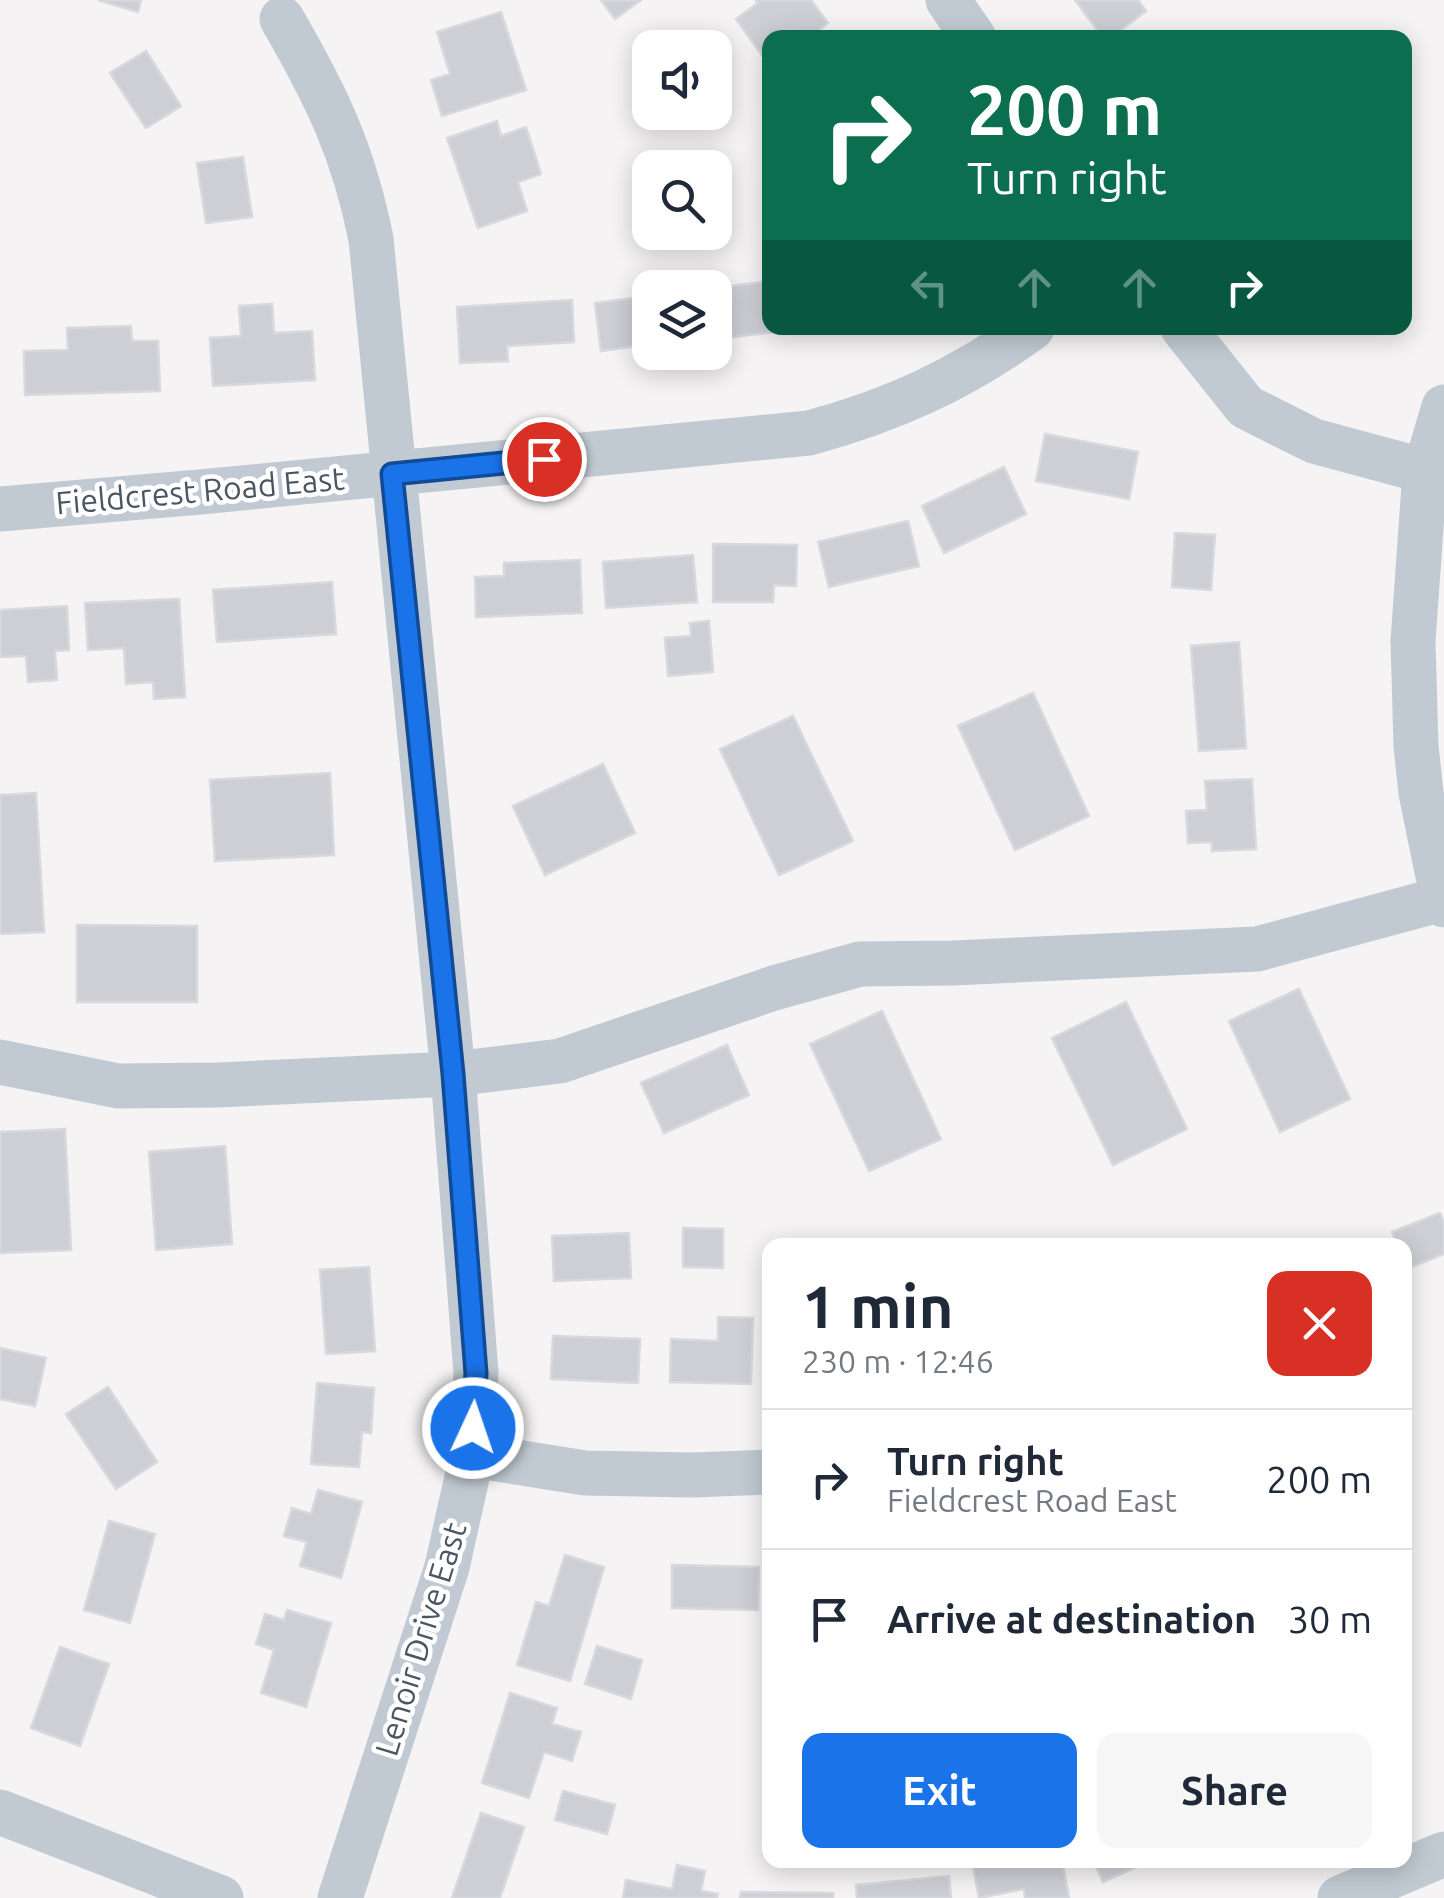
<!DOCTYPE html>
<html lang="en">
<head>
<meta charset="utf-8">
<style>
  :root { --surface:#fff; --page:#f6f6f7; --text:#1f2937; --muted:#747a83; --line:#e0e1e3; --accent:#1a73e8 }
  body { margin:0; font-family:Ubuntu,sans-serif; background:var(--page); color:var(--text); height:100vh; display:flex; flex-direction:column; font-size:38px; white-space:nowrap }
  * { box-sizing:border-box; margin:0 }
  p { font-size:32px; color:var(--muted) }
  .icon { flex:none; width:55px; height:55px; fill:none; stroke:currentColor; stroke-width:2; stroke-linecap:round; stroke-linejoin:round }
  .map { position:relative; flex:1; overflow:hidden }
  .side { position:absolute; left:762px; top:1238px; width:650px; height:630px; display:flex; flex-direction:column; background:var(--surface); border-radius:20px; box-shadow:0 5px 25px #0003 }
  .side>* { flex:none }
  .guide { position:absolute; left:762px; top:30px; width:650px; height:305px; border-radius:20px; box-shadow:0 5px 25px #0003; background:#0b6e4f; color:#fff; overflow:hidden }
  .buttons { position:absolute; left:632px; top:30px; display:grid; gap:20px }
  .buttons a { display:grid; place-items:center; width:100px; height:100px; border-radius:20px; background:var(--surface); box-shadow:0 5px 25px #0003; font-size:50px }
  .pin { position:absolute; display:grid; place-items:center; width:85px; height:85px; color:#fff; margin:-42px; border:5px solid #fff; border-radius:50%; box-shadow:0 2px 10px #0007 }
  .me { position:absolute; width:110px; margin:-55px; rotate:3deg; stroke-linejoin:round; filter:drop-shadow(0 0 8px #0008) }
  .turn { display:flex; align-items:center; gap:35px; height:210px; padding:0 40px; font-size:45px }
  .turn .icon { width:130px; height:130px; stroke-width:2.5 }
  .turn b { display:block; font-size:70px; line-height:85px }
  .lanes { display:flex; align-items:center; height:95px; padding:0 40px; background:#0003; justify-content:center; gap:50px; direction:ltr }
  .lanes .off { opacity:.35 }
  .round { display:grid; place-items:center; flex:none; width:105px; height:105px; border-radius:20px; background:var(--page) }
  .headline { display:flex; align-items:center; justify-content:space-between; height:170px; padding:0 40px }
  h1 { font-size:60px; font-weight:600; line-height:75px }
  .button { display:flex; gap:20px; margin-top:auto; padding:20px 40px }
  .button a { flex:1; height:115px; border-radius:20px; background:var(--accent); color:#fff; font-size:40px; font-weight:600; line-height:115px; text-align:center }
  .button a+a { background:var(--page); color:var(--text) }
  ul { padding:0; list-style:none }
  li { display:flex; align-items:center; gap:30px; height:140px; padding:0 40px; border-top:2px solid var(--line) }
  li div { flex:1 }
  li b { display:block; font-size:38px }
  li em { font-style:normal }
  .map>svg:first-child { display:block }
  .building { fill:#cdcfd5; stroke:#d7d9de; stroke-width:2.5 }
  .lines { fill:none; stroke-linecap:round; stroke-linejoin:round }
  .minor { stroke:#c1cad2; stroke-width:45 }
  .route-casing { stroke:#114b97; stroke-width:25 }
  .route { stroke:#1a73e8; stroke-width:18 }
  .labels { text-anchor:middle; stroke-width:9; stroke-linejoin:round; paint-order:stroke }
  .street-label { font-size:32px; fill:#4a5661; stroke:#fff }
</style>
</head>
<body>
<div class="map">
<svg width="1444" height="1898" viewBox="0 0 1444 1898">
  <rect width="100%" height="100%" fill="#f5f3f3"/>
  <path class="building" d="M 98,0 L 141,0 L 138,12 Z
    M 601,0 L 641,0 L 615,19 Z
    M 756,0 L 811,0 L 828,23 L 808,38 L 770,38 L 769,65 L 736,19 L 758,3 Z
    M 1075,0 L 1138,0 L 1146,11 L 1110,38 L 1103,38 Z
    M 501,12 L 526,90 L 442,116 L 431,80 L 450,74 L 437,32 Z
    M 146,51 L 181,106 L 146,128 L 110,73 Z
    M 497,121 L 501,136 L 526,127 L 541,174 L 518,182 L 527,211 L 478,228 L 447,138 Z
    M 243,157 L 252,217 L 206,223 L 197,163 Z
    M 770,281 L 770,328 L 810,328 L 732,337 L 725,287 Z
    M 650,296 L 650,344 L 601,351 L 595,303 Z
    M 572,300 L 574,342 L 507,346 L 508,361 L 460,363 L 457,307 Z
    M 272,304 L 274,333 L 312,331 L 315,380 L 213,386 L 210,338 L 241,336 L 239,306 Z
    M 131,326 L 132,341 L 158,341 L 160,391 L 25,395 L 24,351 L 68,350 L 67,328 Z
    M 1045,434 L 1138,452 L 1129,499 L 1036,481 Z
    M 1004,467 L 1026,514 L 944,553 L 922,506 Z
    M 908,521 L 919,566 L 829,587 L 818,542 Z
    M 1175,533 L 1215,535 L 1211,590 L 1172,587 Z
    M 713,544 L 797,545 L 796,586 L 774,585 L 773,602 L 713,602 Z
    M 693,555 L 697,602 L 606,608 L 603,562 Z
    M 580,560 L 582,613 L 476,617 L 475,577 L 504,576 L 504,563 Z
    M 332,582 L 336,634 L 217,642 L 213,590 Z
    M 179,599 L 185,697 L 154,699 L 153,682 L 126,684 L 124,648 L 88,650 L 85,603 Z
    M 67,606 L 69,650 L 55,651 L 57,680 L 28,682 L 26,656 L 0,657 L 0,610 Z
    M 709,621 L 713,672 L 668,676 L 665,638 L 691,636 L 690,623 Z
    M 1239,642 L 1246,748 L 1199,751 L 1191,646 Z
    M 1033,693 L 1089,816 L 1015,850 L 958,726 Z
    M 793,716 L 853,841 L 779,875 L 720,749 Z
    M 603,764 L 635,833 L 545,875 L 513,806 Z
    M 330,773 L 334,855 L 215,861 L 210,780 Z
    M 1252,779 L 1256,849 L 1212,851 L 1212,842 L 1188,843 L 1186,811 L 1207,810 L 1205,781 Z
    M 36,793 L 44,932 L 0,934 L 0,795 Z
    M 77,925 L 197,926 L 197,1002 L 77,1002 Z
    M 1299,989 L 1350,1099 L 1280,1132 L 1229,1021 Z
    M 1126,1002 L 1187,1129 L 1113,1165 L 1052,1038 Z
    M 882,1011 L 941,1139 L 869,1171 L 810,1044 Z
    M 727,1045 L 749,1095 L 664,1133 L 641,1083 Z
    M 65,1129 L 71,1250 L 0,1253 L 0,1132 Z
    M 225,1146 L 232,1244 L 156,1250 L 149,1152 Z
    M 1440,1213 L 1444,1224 L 1444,1254 L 1407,1269 L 1405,1245 L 1397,1245 L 1392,1232 Z
    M 683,1228 L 723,1229 L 723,1268 L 683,1267 Z
    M 629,1233 L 631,1278 L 554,1281 L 552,1236 Z
    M 369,1267 L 375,1351 L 326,1354 L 320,1270 Z
    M 718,1317 L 753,1318 L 751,1384 L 670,1382 L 671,1339 L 718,1341 Z
    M 553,1336 L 640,1339 L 638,1383 L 551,1379 Z
    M 0,1348 L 46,1358 L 35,1406 L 0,1399 Z
    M 317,1383 L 374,1388 L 371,1433 L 362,1432 L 359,1467 L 311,1464 Z
    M 108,1387 L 157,1462 L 116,1489 L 66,1414 Z
    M 318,1490 L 362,1502 L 341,1578 L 300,1566 L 307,1542 L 284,1536 L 292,1508 L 311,1514 Z
    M 109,1521 L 155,1534 L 130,1623 L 84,1610 Z
    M 565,1555 L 604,1567 L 570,1681 L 517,1665 L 536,1602 L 549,1606 Z
    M 672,1565 L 759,1567 L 758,1610 L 672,1608 Z
    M 287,1610 L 331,1623 L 306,1707 L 261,1693 L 274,1650 L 256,1644 L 265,1614 L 284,1620 Z
    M 597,1646 L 642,1660 L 631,1699 L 585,1684 Z
    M 60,1647 L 109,1664 L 80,1746 L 31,1728 Z
    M 510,1693 L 557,1708 L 552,1724 L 581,1732 L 572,1761 L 544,1752 L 529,1798 L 482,1783 Z
    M 563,1791 L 615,1805 L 607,1834 L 555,1820 Z
    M 481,1813 L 524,1827 L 500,1898 L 452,1898 Z
    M 972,1860 L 1062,1860 L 1069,1898 L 1025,1898 L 1024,1889 L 979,1898 Z
    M 1093,1860 L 1151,1860 L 1103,1882 Z
    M 677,1865 L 705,1871 L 701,1891 L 718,1894 L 717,1898 L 623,1898 L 626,1880 L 672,1889 Z
    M 949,1876 L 951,1898 L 857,1898 L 856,1885 Z
    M 741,1892 L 833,1893 L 833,1898 L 740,1898 Z"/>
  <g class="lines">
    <path class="minor" d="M 948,0 L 974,38
      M 282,19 C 327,97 353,150 371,239 L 453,1074 L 476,1373 L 472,1455 L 447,1567 L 340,1898
      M 1183,328 L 1246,407 L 1314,441 L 1425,471
      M 1444,407 L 1425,471 L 1413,641 L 1416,746 L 1421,793 L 1444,905
      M 0,509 L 200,492 L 809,433 C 894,410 961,379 1032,328
      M 0,1062 L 118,1086 L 218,1085 L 453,1074 L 560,1061 L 774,988 L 860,964 L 953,963 L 1257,949 L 1442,899
      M 472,1455 L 585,1473 L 692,1475 L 770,1472
      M 0,1812 L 221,1898
      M 1340,1898 L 1444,1854"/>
  </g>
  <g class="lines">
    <g class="route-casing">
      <path id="route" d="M 473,1428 L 476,1373 L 453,1074 L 392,474 L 544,459"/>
    </g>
    <use href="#route" class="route"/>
  </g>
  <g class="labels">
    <g class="street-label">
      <text transform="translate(200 491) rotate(-5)" y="11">Fieldcrest Road East</text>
      <text transform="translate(421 1639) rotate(-73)" y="11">Lenoir Drive East</text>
    </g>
  </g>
</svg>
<div class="buttons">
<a><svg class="icon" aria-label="sound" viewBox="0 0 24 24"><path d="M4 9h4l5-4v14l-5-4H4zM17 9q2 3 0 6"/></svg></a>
<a><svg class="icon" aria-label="search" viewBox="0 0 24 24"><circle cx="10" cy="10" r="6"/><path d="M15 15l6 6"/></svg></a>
<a><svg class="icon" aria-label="layers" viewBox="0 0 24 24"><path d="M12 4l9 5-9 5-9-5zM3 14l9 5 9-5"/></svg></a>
</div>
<div class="pin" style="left:544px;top:459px;background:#d93025"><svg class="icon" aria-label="arrive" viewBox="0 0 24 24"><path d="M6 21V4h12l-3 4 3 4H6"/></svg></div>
<svg class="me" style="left:473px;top:1428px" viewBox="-20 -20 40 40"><circle r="17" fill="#1a73e8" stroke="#fff" stroke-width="3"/><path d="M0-11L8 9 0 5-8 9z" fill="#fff"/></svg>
<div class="guide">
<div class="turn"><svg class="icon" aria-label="right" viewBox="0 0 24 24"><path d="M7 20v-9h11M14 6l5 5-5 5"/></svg><div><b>200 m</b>Turn right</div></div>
<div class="lanes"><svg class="icon off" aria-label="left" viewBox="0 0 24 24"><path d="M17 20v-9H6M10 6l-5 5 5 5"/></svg><svg class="icon off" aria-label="ahead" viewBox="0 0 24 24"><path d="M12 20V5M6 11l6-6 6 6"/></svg><svg class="icon off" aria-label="ahead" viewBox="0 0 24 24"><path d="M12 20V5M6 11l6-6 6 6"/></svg><svg class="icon" aria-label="right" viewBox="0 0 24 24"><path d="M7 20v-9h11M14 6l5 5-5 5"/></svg></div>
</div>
<section class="side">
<div class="headline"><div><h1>1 min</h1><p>230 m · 12:46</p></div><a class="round" style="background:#d93025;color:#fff"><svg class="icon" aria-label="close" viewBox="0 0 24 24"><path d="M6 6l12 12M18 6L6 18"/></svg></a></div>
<ul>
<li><svg class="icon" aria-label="right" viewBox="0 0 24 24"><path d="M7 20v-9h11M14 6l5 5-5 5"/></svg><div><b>Turn right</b><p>Fieldcrest Road East</p></div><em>200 m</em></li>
<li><svg class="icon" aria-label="arrive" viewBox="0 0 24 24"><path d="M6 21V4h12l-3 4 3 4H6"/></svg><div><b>Arrive at destination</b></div><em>30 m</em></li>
</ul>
<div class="button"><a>Exit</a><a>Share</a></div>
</section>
</div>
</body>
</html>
